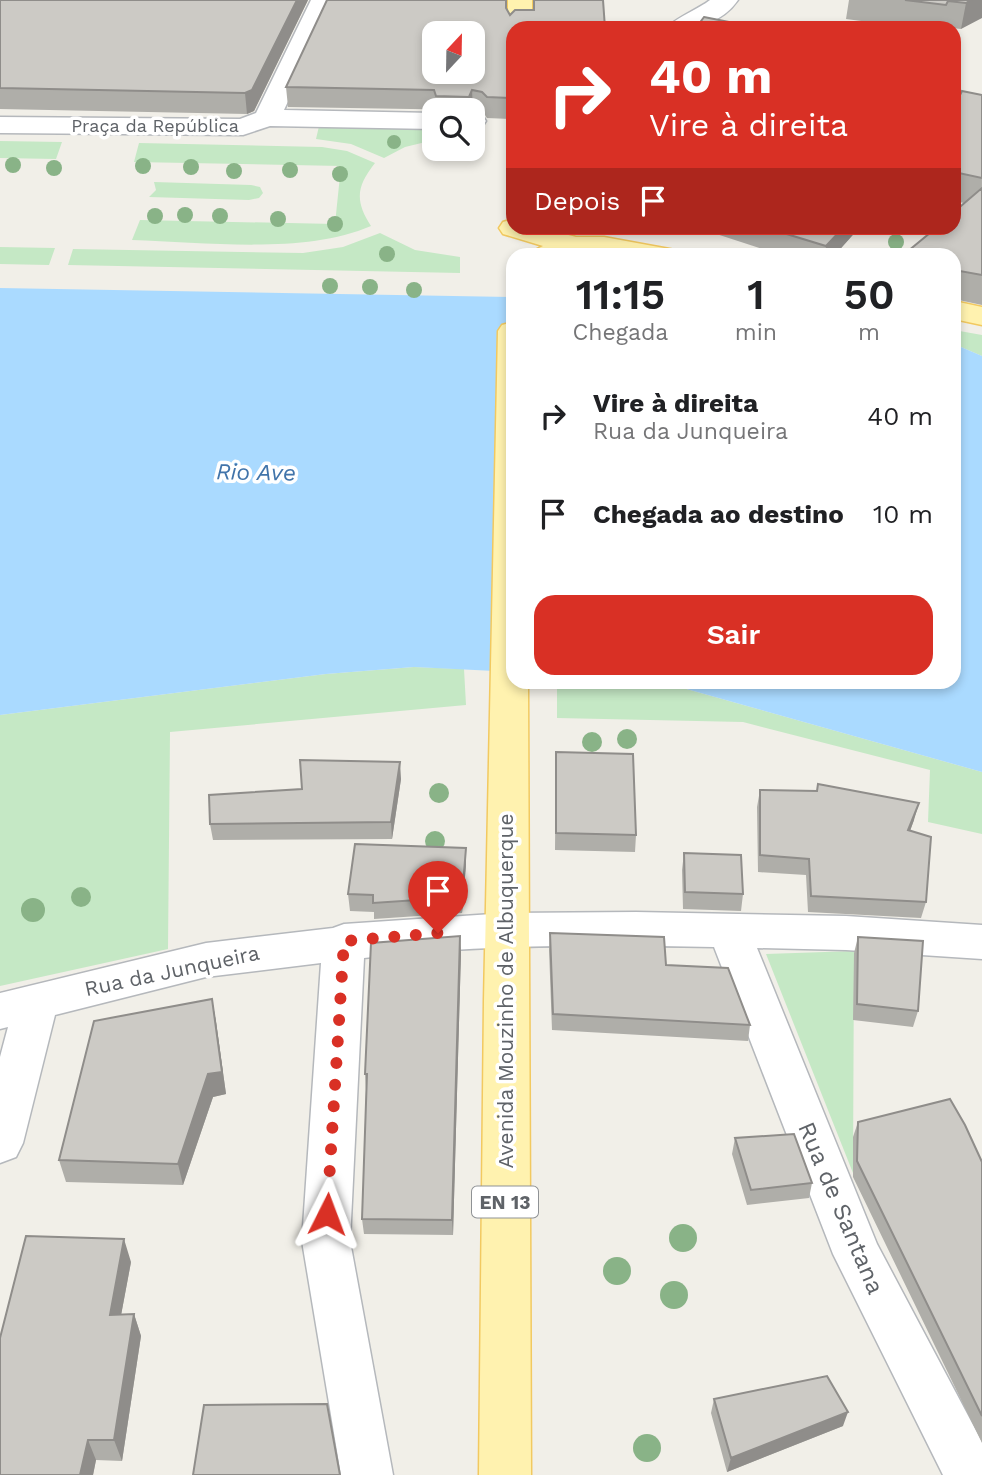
<!DOCTYPE html>
<html lang="pt">
<head>
<meta charset="utf-8">
<style>
  :root { --surface:#fff; --page:#f6f6f6; --text:#202124; --muted:#757577; --accent:#d93025 }
  body { margin:0; font-family:"Work Sans",sans-serif; background:var(--page); color:var(--text); height:100vh; display:flex; flex-direction:column; font-size:26px; white-space:nowrap }
  * { box-sizing:border-box; margin:0 }
  p { font-size:23px; color:var(--muted) }
  .icon { flex:none; width:38px; height:38px; fill:none; stroke:currentColor; stroke-width:2; stroke-linecap:round; stroke-linejoin:round }
  .map { position:relative; flex:1; overflow:hidden }
  .panel { position:absolute; left:506px; top:248px; width:455px; height:441px; display:flex; flex-direction:column; background:var(--surface); border-radius:21px; box-shadow:0 4px 10px #0003 }
  .panel>* { flex:none }
  .hud { position:absolute; left:506px; top:21px; width:455px; height:214px; border-radius:21px; box-shadow:0 4px 10px #0003; background:#d93025; color:#fff; overflow:hidden }
  .needle { width:46px; rotate:22deg }
  .controls { position:absolute; left:422px; top:21px; display:grid; gap:14px }
  .controls a { display:grid; place-items:center; width:63px; height:63px; border-radius:14px; background:var(--surface); box-shadow:0 4px 10px #0003; font-size:35px }
  .pin { position:absolute; display:grid; place-items:center; width:60px; height:60px; color:#fff; margin:-72px -30px; border-radius:50% 50% 50% 0; rotate:-45deg; box-shadow:0 0 7px #0007 }
  .pin .icon { rotate:45deg }
  .me { position:absolute; width:77px; margin:-38px; rotate:3deg; stroke-linejoin:round; filter:drop-shadow(0 0 5px #0008) }
  .turn { display:flex; align-items:center; gap:24px; height:147px; padding:0 28px; font-size:32px }
  .turn .icon { width:91px; height:91px; stroke-width:2.5 }
  .turn b { display:block; font-size:49px; line-height:60px }
  .then { display:flex; align-items:center; height:66px; padding:0 28px; background:#0003; gap:14px; font-size:26px }
  .eta { display:flex; justify-content:space-evenly; align-items:center; height:119px; text-align:center }
  .eta b { font-size:42px; font-weight:600; line-height:49px }
  .button { display:flex; gap:14px; margin-top:auto; padding:14px 28px }
  .button a { flex:1; height:80px; border-radius:21px; background:var(--accent); color:#fff; font-size:28px; font-weight:600; line-height:80px; text-align:center }
  ul { padding:0; list-style:none }
  li { display:flex; align-items:center; gap:21px; height:98px; padding:0 28px }
  li div { flex:1 }
  li b { display:block; font-size:26px }
  li em { font-style:normal }
  .map>svg:first-child { display:block }
  .green { fill:#c5e8c5 }
  .water { fill:#aadaff }
  .lines { fill:none; stroke-linecap:round; stroke-linejoin:round }
  .minor-casing { stroke:#b5b8bc; stroke-width:3 }
  .major-casing { stroke:#f2c960; stroke-width:3 }
  .minor { fill:#fff; fill-rule:evenodd }
  .major { fill:#fff2af; fill-rule:evenodd }
  .tree { fill:#89b387 }
  .wall { fill:#afaea9 }
  .shaded-wall { fill:#8f8d8a }
  .building { fill:#cccac5; stroke:#8f8d8a; stroke-width:2; fill-rule:evenodd }
  .route { stroke:#d93025; stroke-width:12; stroke-dasharray:0 21.6 }
  .labels { text-anchor:middle; stroke-width:7; stroke-linejoin:round; paint-order:stroke }
  .far-street-label { font-size:18px; fill:#5f6368; stroke:#fff }
  .shield { fill:#fff; stroke:#8f9295; stroke-width:2 }
  .shield-label { font-size:19px; font-weight:bold; fill:#5f6368 }
  .street-label { font-size:21px; fill:#5f6368; stroke:#fff }
  .water-label { font-size:23px; font-style:italic; fill:#4174aa; stroke:#fff }
  .near-street-label { font-size:24px; fill:#5f6368; stroke:#fff }
</style>
</head>
<body>
<div class="map">
<svg width="982" height="1475" viewBox="0 0 982 1475">
  <rect width="100%" height="100%" fill="#f1efe8"/>
  <path class="green" d="M 320,122 L 434,123 L 434,140 L 405,147 L 384,158 L 351,144 L 316,139 Z
    M 0,141 L 62,142 L 56,159 L 0,158 Z
    M 139,143 L 322,147 L 347,151 L 375,163 C 356,187 355,201 371,226 C 304,255 205,242 132,240 L 140,220 L 335,224 L 341,166 L 134,162 Z
    M 154,182 L 251,185 L 260,187 L 263,193 L 259,198 L 249,200 L 149,197 L 156,190 Z
    M 380,233 L 415,250 L 460,257 L 460,273 L 68,265 L 73,249 L 303,253 L 343,247 Z
    M 0,247 L 55,248 L 49,265 L 0,264 Z
    M 954,330 L 982,335 L 982,356 L 954,344 Z
    M 414,667 L 464,669 L 466,705 L 170,732 L 168,949 L 0,986 L 0,715 L 326,674 Z
    M 557,683 L 665,683 L 982,772 L 982,834 L 928,822 L 930,770 L 743,722 L 557,718 Z
    M 854,951 L 853,1173 L 766,954 Z"/>
  <path class="water" d="M 0,288 L 513,297 L 513,672 L 414,667 L 326,674 L 0,715 Z
    M 954,344 L 982,356 L 982,772 L 665,683 L 954,682 Z"/>
  <g class="lines">
    <g class="minor-casing">
      <path id="minor" d="M 311,0 L 335,0 L 284,110 L 434,113 L 434,129 L 270,126 L 243,135 L 0,133 L 0,117 L 240,119 L 256,113 Z
        M 710,0 L 738,0 C 722,23 693,32 668,27 C 674,19 700,8 710,0 Z
        M 472,113 L 482,115 L 486,121 L 482,127 L 472,129 Z
        M 636,912 L 846,916 L 982,925 L 982,959 L 846,950 L 757,948 L 877,1244 L 982,1442 L 982,1475 L 943,1475 L 833,1254 L 714,947 C 597,945 480,944 364,958 L 350,1241 L 393,1475 L 341,1475 L 302,1241 L 321,963 L 206,977 L 55,1015 L 23,1143 L 16,1157 L 0,1163 L 0,1057 L 8,1027 L 0,1029 L 0,993 L 206,943 L 333,928 L 344,924 L 507,913 Z"/>
    </g>
    <g class="major-casing">
      <path id="major" d="M 508,0 L 532,0 L 532,28 L 513,28 L 511,33 L 508,28 Z
        M 513,219 L 513,228 L 542,228 L 576,237 L 604,237 L 675,250 L 679,256 L 531,256 L 535,250 L 543,246 L 503,234 L 499,228 L 503,222 Z
        M 954,301 L 982,307 L 982,325 L 954,319 Z
        M 513,322 L 513,682 L 528,682 L 531,1475 L 479,1475 L 484,1001 L 498,331 L 502,325 Z"/>
    </g>
    <use href="#minor" class="minor"/>
    <use href="#major" class="major"/>
  </g>
  <g class="tree">
    <circle cx="394" cy="142" r="7"/>
    <circle cx="13" cy="165" r="8"/>
    <circle cx="143" cy="166" r="8"/>
    <circle cx="191" cy="167" r="8"/>
    <circle cx="54" cy="168" r="8"/>
    <circle cx="290" cy="170" r="8"/>
    <circle cx="234" cy="171" r="8"/>
    <circle cx="340" cy="174" r="8"/>
    <circle cx="185" cy="215" r="8"/>
    <circle cx="155" cy="216" r="8"/>
    <circle cx="220" cy="216" r="8"/>
    <circle cx="278" cy="219" r="8"/>
    <circle cx="335" cy="224" r="8"/>
    <circle cx="896" cy="242" r="8"/>
    <circle cx="387" cy="254" r="8"/>
    <circle cx="330" cy="286" r="8"/>
    <circle cx="370" cy="287" r="8"/>
    <circle cx="414" cy="290" r="8"/>
    <circle cx="627" cy="739" r="10"/>
    <circle cx="592" cy="742" r="10"/>
    <circle cx="439" cy="793" r="10"/>
    <circle cx="435" cy="841" r="10"/>
    <circle cx="81" cy="897" r="10"/>
    <circle cx="33" cy="910" r="12"/>
    <circle cx="683" cy="1238" r="14"/>
    <circle cx="617" cy="1271" r="14"/>
    <circle cx="674" cy="1295" r="14"/>
    <circle cx="647" cy="1448" r="14"/>
  </g>
  <path class="wall" d="M 0,0 L 308,0 L 254,111 L 247,114 L 0,109 Z
    M 603,0 L 513,28 L 513,119 L 487,118 L 483,112 L 472,110 L 288,107 L 286,87 L 506,8 L 510,15 L 534,10 Z
    M 849,0 L 982,0 L 961,29 L 943,27 L 942,28 L 914,28 L 846,19 Z
    M 982,95 L 982,305 L 954,299 L 954,256 L 964,203 L 954,201 L 954,107 Z
    M 698,228 L 859,228 L 834,256 L 784,256 Z
    M 556,752 L 636,835 L 635,852 L 555,850 Z
    M 401,779 L 392,839 L 213,840 L 210,824 Z
    M 818,784 L 914,820 L 910,831 L 926,902 L 921,918 L 808,912 L 806,875 L 758,872 L 757,807 L 760,790 L 817,791 Z
    M 466,848 L 466,864 L 462,913 L 374,919 L 374,912 L 350,911 L 348,894 Z
    M 684,853 L 743,894 L 741,911 L 683,909 L 682,870 Z
    M 550,933 L 666,965 L 750,1025 L 748,1041 L 552,1030 L 549,950 Z
    M 858,937 L 918,1011 L 913,1027 L 853,1020 L 854,953 Z
    M 461,952 L 453,1235 L 364,1234 L 362,1219 L 366,1090 L 365,1074 Z
    M 212,999 L 216,1022 L 226,1094 L 213,1097 L 183,1185 L 66,1182 L 59,1160 Z
    M 858,1122 L 982,1162 L 982,1443 L 853,1177 L 853,1137 Z
    M 735,1138 L 812,1183 L 809,1198 L 747,1205 L 732,1154 Z
    M 131,1262 L 121,1315 L 134,1314 L 141,1336 L 122,1461 L 96,1460 L 93,1475 L 0,1475 Z
    M 714,1399 L 843,1426 L 727,1472 L 711,1413 Z"/>
  <path class="shaded-wall" d="M 297,0 L 308,0 L 254,111 L 247,114 L 245,93 Z
    M 971,0 L 982,0 L 982,18 L 961,29 L 966,3 Z
    M 472,90 L 473,110 L 469,110 L 469,97 Z
    M 843,228 L 859,228 L 834,256 L 825,256 L 826,246 Z
    M 400,762 L 401,779 L 392,839 L 391,822 Z
    M 919,803 L 914,820 L 904,847 L 908,830 Z
    M 466,848 L 466,864 L 462,913 L 462,897 Z
    M 460,936 L 461,952 L 453,1235 L 452,1220 Z
    M 212,999 L 216,1022 L 226,1094 L 213,1097 L 183,1185 L 178,1164 Z
    M 124,1239 L 131,1262 L 117,1337 L 110,1315 Z
    M 134,1314 L 141,1336 L 122,1461 L 114,1440 Z
    M 848,1412 L 843,1426 L 727,1472 L 731,1458 Z
    M 88,1440 L 96,1460 L 93,1475 L 80,1475 Z"/>
  <path class="building" d="M 0,0 L 297,0 L 252,90 L 245,93 L 0,88 Z
    M 327,0 L 506,0 L 506,8 L 510,15 L 515,10 L 534,10 L 534,0 L 603,0 L 605,28 L 513,28 L 513,98 L 487,97 L 482,92 L 472,90 L 469,97 L 436,96 L 434,90 L 286,87 ZM 434,33 L 472,33 L 472,72 L 434,72 Z
    M 905,0 L 971,0 L 966,3 L 948,1 L 946,5 Z
    M 704,17 L 754,27 L 696,28 Z
    M 962,91 L 982,95 L 982,178 L 954,172 L 954,107 Z
    M 982,188 L 982,275 L 954,270 L 954,256 L 902,256 L 936,228 L 954,228 L 954,212 Z
    M 767,228 L 843,228 L 826,246 Z
    M 556,752 L 633,754 L 636,835 L 556,833 Z
    M 300,760 L 400,762 L 391,822 L 210,824 L 209,795 L 302,789 Z
    M 818,784 L 919,803 L 908,830 L 931,837 L 926,902 L 811,896 L 809,859 L 760,855 L 760,790 L 817,791 Z
    M 355,844 L 466,848 L 462,897 L 373,903 L 373,895 L 348,894 Z
    M 684,853 L 741,855 L 743,894 L 685,892 Z
    M 550,933 L 664,937 L 666,965 L 728,968 L 750,1025 L 553,1014 Z
    M 460,936 L 452,1220 L 362,1219 L 367,1074 L 365,1074 L 371,943 Z
    M 858,937 L 923,941 L 918,1011 L 857,1004 Z
    M 212,999 L 222,1072 L 208,1074 L 178,1164 L 59,1160 L 94,1021 Z
    M 950,1099 L 965,1125 L 982,1162 L 982,1416 L 857,1161 L 858,1122 Z
    M 794,1134 L 812,1183 L 751,1190 L 735,1138 Z
    M 26,1236 L 124,1239 L 110,1315 L 134,1314 L 114,1440 L 88,1440 L 80,1475 L 0,1475 L 0,1338 Z
    M 827,1376 L 848,1412 L 731,1458 L 714,1399 Z
    M 327,1404 L 340,1475 L 193,1475 L 204,1405 Z"/>
  <g class="lines">
    <path class="route" d="M 327,1214 L 344,941 L 438,933"/>
  </g>
  <g class="labels">
    <g class="far-street-label">
      <text x="155" y="132">Praça da República</text>
    </g>
    <rect class="shield" x="472" y="1186.5" width="66" height="31" rx="5"/>
    <g class="shield-label">
      <text x="505" y="1209">EN 13</text>
    </g>
    <g class="street-label">
      <text transform="translate(172 971) rotate(-12)" y="7">Rua da Junqueira</text>
      <text transform="translate(506 991) rotate(-90)" y="7">Avenida Mouzinho de Albuquerque</text>
    </g>
    <g class="water-label">
      <text transform="translate(256 472) rotate(1)" y="8">Rio Ave</text>
    </g>
    <g class="near-street-label">
      <text transform="translate(841 1208) rotate(67)" y="8">Rua de Santana</text>
    </g>
  </g>
</svg>
<div class="controls">
<a><svg class="needle" viewBox="-14 -14 28 28"><path d="M0-13l5 13h-10z" fill="#e53935"/><path d="M0 13l5-13h-10z" fill="#757577"/></svg></a>
<a><svg class="icon" aria-label="search" viewBox="0 0 24 24"><circle cx="10" cy="10" r="6"/><path d="M15 15l6 6"/></svg></a>
</div>
<div class="pin" style="left:438px;top:933px;background:#d93025"><svg class="icon" aria-label="arrive" viewBox="0 0 24 24"><path d="M6 21V4h12l-3 4 3 4H6"/></svg></div>
<svg class="me" style="left:327px;top:1214px" viewBox="-20 -20 40 40"><path d="M0-17L14 15 0 8-14 15z" fill="#d93025" stroke="#fff" stroke-width="4"/></svg>
<div class="hud">
<div class="turn"><svg class="icon" aria-label="right" viewBox="0 0 24 24"><path d="M7 20v-9h11M14 6l5 5-5 5"/></svg><div><b>40 m</b>Vire à direita</div></div>
<div class="then">Depois<svg class="icon" aria-label="arrive" viewBox="0 0 24 24"><path d="M6 21V4h12l-3 4 3 4H6"/></svg></div>
</div>
<section class="panel">
<div class="eta">
<div><b>11:15</b><p>Chegada</p></div>
<div><b>1</b><p>min</p></div>
<div><b>50</b><p>m</p></div>
</div>
<ul>
<li><svg class="icon" aria-label="right" viewBox="0 0 24 24"><path d="M7 20v-9h11M14 6l5 5-5 5"/></svg><div><b>Vire à direita</b><p>Rua da Junqueira</p></div><em>40 m</em></li>
<li><svg class="icon" aria-label="arrive" viewBox="0 0 24 24"><path d="M6 21V4h12l-3 4 3 4H6"/></svg><div><b>Chegada ao destino</b></div><em>10 m</em></li>
</ul>
<div class="button"><a>Sair</a></div>
</section>
</div>
</body>
</html>
